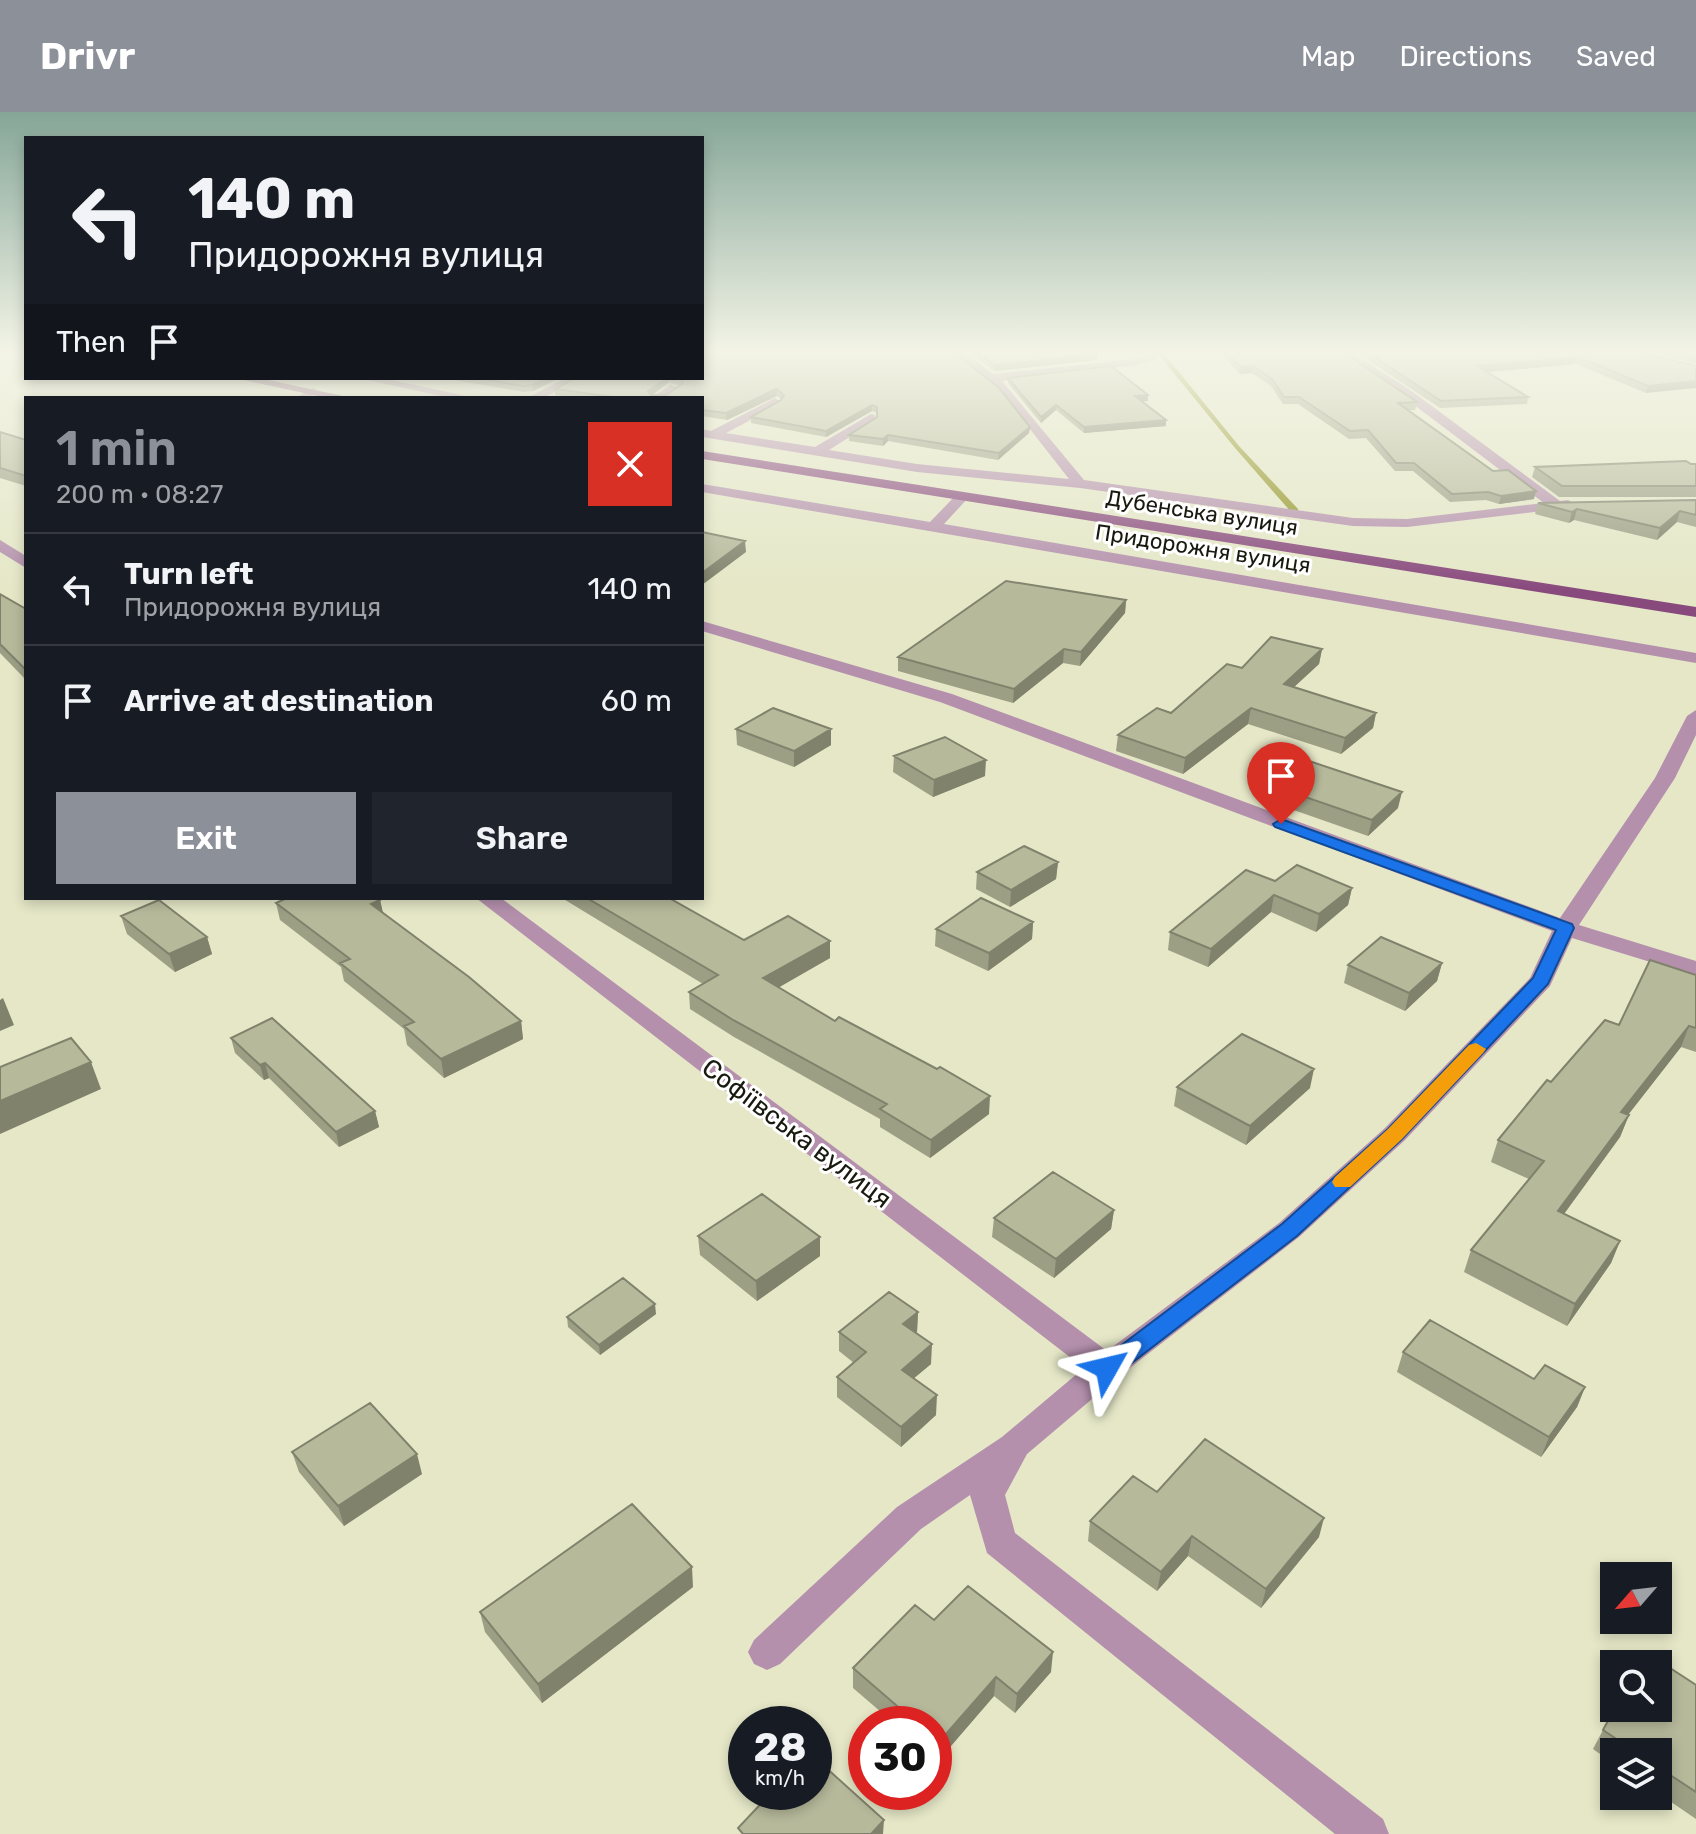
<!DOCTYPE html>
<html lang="en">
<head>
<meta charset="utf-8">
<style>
  :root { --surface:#171b24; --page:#20242c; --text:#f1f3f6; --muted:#9ea1a6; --line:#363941; --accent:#8c9099 }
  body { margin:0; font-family:Rubik,sans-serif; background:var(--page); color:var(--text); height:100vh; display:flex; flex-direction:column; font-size:30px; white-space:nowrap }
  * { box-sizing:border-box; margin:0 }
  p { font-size:26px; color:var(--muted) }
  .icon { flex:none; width:44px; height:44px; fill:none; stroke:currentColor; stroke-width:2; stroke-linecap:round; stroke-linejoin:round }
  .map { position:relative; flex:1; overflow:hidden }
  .panel { position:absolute; left:24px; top:284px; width:680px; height:504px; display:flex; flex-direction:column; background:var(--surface); border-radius:0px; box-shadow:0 4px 12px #0003 }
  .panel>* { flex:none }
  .hud { position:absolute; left:24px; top:24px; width:680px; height:244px; border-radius:0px; box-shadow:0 4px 12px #0003; background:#171b24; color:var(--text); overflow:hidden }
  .needle { width:52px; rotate:242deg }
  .controls { position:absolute; left:1600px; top:1450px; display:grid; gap:16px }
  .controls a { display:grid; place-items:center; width:72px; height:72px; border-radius:0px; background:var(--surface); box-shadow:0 4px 12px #0003; font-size:40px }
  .speed { position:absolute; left:728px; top:1594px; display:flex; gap:16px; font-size:40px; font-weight:700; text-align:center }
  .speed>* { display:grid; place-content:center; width:104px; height:104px; border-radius:50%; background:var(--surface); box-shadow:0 4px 12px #0003; line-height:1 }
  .speed small { font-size:20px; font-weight:400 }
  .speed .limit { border:12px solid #d22; background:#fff; color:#111 }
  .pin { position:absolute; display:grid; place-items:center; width:68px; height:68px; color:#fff; margin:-82px -34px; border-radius:50% 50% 50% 0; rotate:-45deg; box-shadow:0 0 8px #0007 }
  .pin .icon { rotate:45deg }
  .me { position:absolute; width:88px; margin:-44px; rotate:53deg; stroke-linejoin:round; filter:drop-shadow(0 0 6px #0008) }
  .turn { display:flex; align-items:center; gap:28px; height:168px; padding:0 32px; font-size:36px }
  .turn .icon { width:104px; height:104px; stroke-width:2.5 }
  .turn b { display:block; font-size:56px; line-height:68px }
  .then { display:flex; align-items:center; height:76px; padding:0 32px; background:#0003; gap:16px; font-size:30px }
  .round { display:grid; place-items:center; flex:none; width:84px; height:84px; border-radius:0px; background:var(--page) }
  .overview { display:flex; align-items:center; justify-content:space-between; height:136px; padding:0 32px }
  h1 { font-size:48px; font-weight:600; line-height:60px; color:var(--accent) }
  .primary-button { display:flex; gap:16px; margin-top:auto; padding:16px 32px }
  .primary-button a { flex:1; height:92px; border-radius:0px; background:var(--accent); color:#fff; font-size:32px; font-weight:600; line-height:92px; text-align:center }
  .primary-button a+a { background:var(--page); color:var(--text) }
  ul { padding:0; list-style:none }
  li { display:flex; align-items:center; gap:24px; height:112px; padding:0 32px; border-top:2px solid var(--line) }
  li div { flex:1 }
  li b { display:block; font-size:30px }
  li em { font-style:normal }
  header { display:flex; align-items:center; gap:48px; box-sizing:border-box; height:112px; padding:0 40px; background:var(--accent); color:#fff }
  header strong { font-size:38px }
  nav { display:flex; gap:44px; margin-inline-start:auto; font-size:28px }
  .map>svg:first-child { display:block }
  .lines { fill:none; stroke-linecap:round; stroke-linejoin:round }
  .stream { fill:#909221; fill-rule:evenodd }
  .minor { fill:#b490ad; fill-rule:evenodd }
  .major { fill:#88497d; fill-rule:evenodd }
  .wall { fill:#9d9f85; fill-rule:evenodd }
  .shaded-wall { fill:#80826c }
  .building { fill:#b7b99b; stroke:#80826c; stroke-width:2 }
  .route { fill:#1a73e8; stroke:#114b97; stroke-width:2 }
  .slow { fill:#f59e0b }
  .labels { text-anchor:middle; stroke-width:6; stroke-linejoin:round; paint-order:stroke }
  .far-street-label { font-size:22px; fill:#191a0f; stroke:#fff }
  .street-label { font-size:26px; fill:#191a0f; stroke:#fff }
</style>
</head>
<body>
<header>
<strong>Drivr</strong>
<nav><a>Map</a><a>Directions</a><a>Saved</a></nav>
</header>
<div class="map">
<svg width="1696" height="1722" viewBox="0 0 1696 1722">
  <rect width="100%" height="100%" fill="#e5e7c7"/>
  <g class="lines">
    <path class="stream" d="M 1155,238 L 1161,238 L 1239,334 L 1298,397 L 1298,401 L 1292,401 L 1235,336 Z"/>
    <path class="minor" d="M 949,238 L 961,238 L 993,262 L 1136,247 L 1146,244 L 1148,238 L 1158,238 L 1155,248 L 1136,253 L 1002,269 L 1084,368 L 1353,406 L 1407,407 L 1544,391 L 1405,286 L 1335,238 L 1348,238 L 1413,280 L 1560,389 L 1568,388 L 1575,392 L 1568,396 L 1407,415 L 1353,414 L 1080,376 L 917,360 L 702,325 L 702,317 L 711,319 L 775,286 L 781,290 L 779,293 L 726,321 L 815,335 L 871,302 L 875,303 L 875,309 L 829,338 L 917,352 L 1069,367 L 1001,280 Z
      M 358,266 L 383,266 L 475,286 L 450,286 Z
      M 566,266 L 581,266 L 543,286 L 527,286 Z
      M 671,273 L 681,276 L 666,286 L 651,286 Z
      M 313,276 L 319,280 L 317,283 L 295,286 Z
      M 702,372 L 930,410 L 957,382 L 962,381 L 969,385 L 944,412 L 1696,541 L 1696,551 L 702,380 Z
      M 0,428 L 26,444 L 26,456 L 0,440 Z
      M 702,509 L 952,582 L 1560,806 L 1655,666 L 1687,604 L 1696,598 L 1696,623 L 1675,666 L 1579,813 L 1696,849 L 1696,864 L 1572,826 L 1550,874 L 1405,1028 L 1299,1125 L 1118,1265 L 1027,1342 L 1005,1383 L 1015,1421 L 1383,1707 L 1389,1722 L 1335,1722 L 987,1441 L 970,1383 L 921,1417 L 780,1552 L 767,1558 L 754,1552 L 748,1540 L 754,1528 L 897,1395 L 1002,1325 L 1084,1256 L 476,786 L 501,786 L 1107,1239 L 1279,1111 L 1385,1016 L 1530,866 L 1552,819 L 940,590 L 702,519 Z"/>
    <path class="major" d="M 234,266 L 259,266 L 352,286 L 327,286 Z
      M 702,339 L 1696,495 L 1696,505 L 702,347 Z"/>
  </g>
  <path class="wall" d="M 966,238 L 1092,238 L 1097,242 L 1097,248 L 994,259 Z
    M 1217,238 L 1340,238 L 1417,290 L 1415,298 L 1407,298 L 1534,387 L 1499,392 L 1486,388 L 1450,390 L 1413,359 L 1395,359 L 1366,326 L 1349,327 L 1298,292 L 1283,292 L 1271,274 L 1252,261 L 1240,262 Z
    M 1353,238 L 1629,238 L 1696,254 L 1646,281 L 1576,252 L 1487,260 L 1528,285 L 1527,292 L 1440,296 Z
    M 1644,238 L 1696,238 L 1696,252 Z
    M 442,266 L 559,266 L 533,279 L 524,280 Z
    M 575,266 L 702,266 L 1030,315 L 1029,321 L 998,348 L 888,329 L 883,334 L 849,329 L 849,323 L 877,305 L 877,301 L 872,299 L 826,325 L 751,311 L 751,305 L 782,288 L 777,284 L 727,308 L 702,304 L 702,286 L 577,286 L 555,283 L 555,277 ZM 669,270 L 680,274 L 666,283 L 652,283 Z
    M 1008,266 L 1148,289 L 1142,289 L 1166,314 L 1084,321 L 1056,298 L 1041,311 L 1008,271 Z
    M 0,320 L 26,328 L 26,374 L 0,366 Z
    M 1691,352 L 1696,352 L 1696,385 L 1559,385 L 1532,365 L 1535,355 Z
    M 1696,388 L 1696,415 L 1677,410 L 1657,428 L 1574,408 L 1569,411 L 1535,402 L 1538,391 Z
    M 0,482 L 26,497 L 26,568 L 0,541 Z
    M 1126,488 L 1125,501 L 1080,554 L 1063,551 L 1013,591 L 898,559 L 898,545 Z
    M 1322,537 L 1319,552 L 1294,575 L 1376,601 L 1373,616 L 1341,642 L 1248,612 L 1183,662 L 1116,639 L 1118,623 L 1171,601 L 1242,556 Z
    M 736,617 L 831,633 L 794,655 L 737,633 Z
    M 894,644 L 985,664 L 933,685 L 893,660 Z
    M 1268,672 L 1398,696 L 1368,724 L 1265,688 Z
    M 1058,750 L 1056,767 L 1010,795 L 976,777 L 977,760 Z
    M 1275,769 L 1352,776 L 1348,793 L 1316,820 L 1271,800 L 1208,855 L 1168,838 L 1170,820 Z
    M 562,786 L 669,786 L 744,828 L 830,829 L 830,846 L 778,875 L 989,1002 L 930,1046 L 880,1015 L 880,1007 L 734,925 L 690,897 L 689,880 L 703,872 Z
    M 380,788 L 383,802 L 521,909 L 523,927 L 444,966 L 407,933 L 404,917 L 344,869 L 341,855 L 280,808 L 276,791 Z
    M 121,804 L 207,825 L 212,842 L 175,860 L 127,822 Z
    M 1033,810 L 1032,827 L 988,859 L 935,834 L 936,817 Z
    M 1442,851 L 1437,869 L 1405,899 L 1344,871 L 1348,853 Z
    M 1696,863 L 1696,940 L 1681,935 L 1628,1003 L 1629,1003 L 1620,1025 L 1564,1102 L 1620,1129 L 1611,1151 L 1567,1214 L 1464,1160 L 1471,1138 L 1529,1067 L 1491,1050 L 1498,1028 L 1551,970 L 1619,913 Z
    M 231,926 L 375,999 L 379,1015 L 339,1035 L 269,966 L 264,968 L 235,941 Z
    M 1177,975 L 1310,976 L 1246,1033 L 1174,994 Z
    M 1114,1098 L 1111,1117 L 1054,1166 L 992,1125 L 994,1106 Z
    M 698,1124 L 820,1125 L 820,1144 L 757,1189 L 700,1143 Z
    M 918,1200 L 917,1220 L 915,1221 L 931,1252 L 914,1266 L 936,1303 L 901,1335 L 837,1285 L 837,1265 L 854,1251 L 839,1239 L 839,1220 Z
    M 656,1202 L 600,1243 L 568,1215 L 567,1205 Z
    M 1403,1240 L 1534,1267 L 1585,1275 L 1577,1295 L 1541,1345 L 1397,1260 Z
    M 292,1340 L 422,1362 L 344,1414 L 299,1360 Z
    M 1157,1380 L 1319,1425 L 1261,1496 L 1188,1444 L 1157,1479 L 1088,1429 L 1090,1409 Z
    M 693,1475 L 542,1591 L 485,1520 L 480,1500 Z
    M 934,1508 L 1051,1560 L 1015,1601 L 994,1584 L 938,1649 L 934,1646 L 934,1612 L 895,1612 L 853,1576 L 853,1556 Z
    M 1696,1573 L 1696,1707 L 1658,1681 L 1658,1640 L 1614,1640 L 1614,1652 L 1593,1637 L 1603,1618 Z"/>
  <path class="shaded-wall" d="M 1097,242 L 1097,248 L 994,259 L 994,253 Z
    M 1578,245 L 1576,252 L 1475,261 L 1477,254 Z
    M 1253,254 L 1252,261 L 1240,262 L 1241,255 Z
    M 547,266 L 559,266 L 533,279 L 533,273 Z
    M 667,266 L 669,266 L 669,270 L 648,286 L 648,279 Z
    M 1696,269 L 1696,276 L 1646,281 L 1648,274 Z
    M 776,277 L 777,284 L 727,308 L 726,301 Z
    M 1148,283 L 1148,289 L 1134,290 L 1135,284 Z
    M 872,293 L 872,299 L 826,325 L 826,319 Z
    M 1056,293 L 1056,298 L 1041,311 L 1041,305 Z
    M 1166,308 L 1166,314 L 1084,321 L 1084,315 Z
    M 1030,315 L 1029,321 L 998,348 L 999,341 Z
    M 888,323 L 888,329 L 883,334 L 883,327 Z
    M 1536,379 L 1534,387 L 1499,392 L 1501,384 Z
    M 1577,397 L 1574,408 L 1569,411 L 1572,400 Z
    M 1680,399 L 1677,410 L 1657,428 L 1660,416 Z
    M 745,429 L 746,440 L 702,473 L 702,461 Z
    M 1126,488 L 1125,501 L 1080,554 L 1081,540 Z
    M 1064,537 L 1063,551 L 1013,591 L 1014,577 Z
    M 1322,537 L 1319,552 L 1281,587 L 1284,572 Z
    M 1251,596 L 1248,612 L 1183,662 L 1185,646 Z
    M 1376,601 L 1373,616 L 1341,642 L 1345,626 Z
    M 831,617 L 831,633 L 794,655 L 794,639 Z
    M 986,648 L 985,664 L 933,685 L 934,668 Z
    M 1402,680 L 1398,696 L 1368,724 L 1372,708 Z
    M 1058,750 L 1056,767 L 1010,795 L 1011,778 Z
    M 1352,776 L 1348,793 L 1316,820 L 1319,802 Z
    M 1274,783 L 1271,800 L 1208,855 L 1211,837 Z
    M 380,788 L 384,805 L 371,792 Z
    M 1033,810 L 1032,827 L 988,859 L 989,841 Z
    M 207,825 L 212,842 L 175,860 L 169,842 Z
    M 830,829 L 830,846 L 764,884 L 763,866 Z
    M 1442,851 L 1437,869 L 1405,899 L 1409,881 Z
    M 3,886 L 14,913 L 0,919 L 0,888 Z
    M 521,909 L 523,927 L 444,966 L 441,947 Z
    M 1689,914 L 1681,935 L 1613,1022 L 1621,1000 Z
    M 91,950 L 101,977 L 0,1022 L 0,989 Z
    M 265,951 L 269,966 L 264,968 L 260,953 Z
    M 1314,957 L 1310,976 L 1246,1033 L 1250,1014 Z
    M 990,984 L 989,1002 L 930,1046 L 931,1028 Z
    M 375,999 L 379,1015 L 339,1035 L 336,1020 Z
    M 1629,1003 L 1620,1025 L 1550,1121 L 1558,1099 Z
    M 1114,1098 L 1111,1117 L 1054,1166 L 1056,1147 Z
    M 820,1125 L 820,1144 L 757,1189 L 756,1169 Z
    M 1620,1129 L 1611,1151 L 1567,1214 L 1575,1192 Z
    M 655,1192 L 656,1202 L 600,1243 L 599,1233 Z
    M 918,1200 L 917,1220 L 903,1232 L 903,1212 Z
    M 932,1232 L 931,1252 L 901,1277 L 902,1258 Z
    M 1585,1275 L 1577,1295 L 1541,1345 L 1549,1325 Z
    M 937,1283 L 936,1303 L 901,1335 L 901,1315 Z
    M 417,1342 L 422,1362 L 344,1414 L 338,1394 Z
    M 1324,1406 L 1319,1425 L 1261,1496 L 1266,1477 Z
    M 1192,1424 L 1188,1444 L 1157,1479 L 1161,1460 Z
    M 692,1455 L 693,1475 L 542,1591 L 538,1572 Z
    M 1053,1540 L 1051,1560 L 1015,1601 L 1017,1582 Z
    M 996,1565 L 994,1584 L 938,1649 L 939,1630 Z
    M 884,1708 L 883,1722 L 871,1722 Z"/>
  <path class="building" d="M 702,238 L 951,238 L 999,276 L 1030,315 L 999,341 L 888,323 L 883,327 L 849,323 L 877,305 L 877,295 L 872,293 L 826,319 L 751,305 L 781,288 L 784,283 L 776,277 L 726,301 L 702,298 L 702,286 L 620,286 L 555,277 L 575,266 L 667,266 L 648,279 L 651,283 L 666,283 L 682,272 L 683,268 L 675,266 L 702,266 Z
    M 974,238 L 1092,238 L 1097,242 L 994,253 Z
    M 1224,238 L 1340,238 L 1417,290 L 1398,291 L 1493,359 L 1508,358 L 1536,379 L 1501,384 L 1488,380 L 1452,382 L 1414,351 L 1396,351 L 1368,318 L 1350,319 L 1299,285 L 1284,285 L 1272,267 L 1253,254 L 1241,255 Z
    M 1364,238 L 1630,238 L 1696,254 L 1696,269 L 1648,274 L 1578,245 L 1477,254 L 1528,285 L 1441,289 Z
    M 1670,238 L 1696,238 L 1696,245 Z
    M 1111,254 L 1148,283 L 1135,284 L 1166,308 L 1084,315 L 1056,293 L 1041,305 L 1008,266 Z
    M 477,266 L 547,266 L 533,273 L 523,274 Z
    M 0,320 L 26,328 L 26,364 L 0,356 Z
    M 1686,349 L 1691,352 L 1696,352 L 1696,374 L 1562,374 L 1535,355 Z
    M 1696,388 L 1696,403 L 1680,399 L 1660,416 L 1577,397 L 1572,400 L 1538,391 Z
    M 702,420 L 745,429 L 702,461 Z
    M 1006,469 L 1126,488 L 1081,540 L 1064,537 L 1014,577 L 898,545 Z
    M 0,482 L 26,497 L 26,558 L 0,532 Z
    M 1271,525 L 1322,537 L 1284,572 L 1376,601 L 1345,626 L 1251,596 L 1185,646 L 1118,623 L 1157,596 L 1171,601 L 1227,552 L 1242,556 Z
    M 773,596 L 831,617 L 794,639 L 736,617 Z
    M 945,625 L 986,648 L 934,668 L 894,644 Z
    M 1300,646 L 1402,680 L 1372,708 L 1268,672 Z
    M 1024,734 L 1058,750 L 1011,778 L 977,760 Z
    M 1297,753 L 1352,776 L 1319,802 L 1274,783 L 1211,837 L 1170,820 L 1246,758 L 1275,769 Z
    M 287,786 L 378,786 L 380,788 L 371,792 L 469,865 L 521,909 L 441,947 L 404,914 L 414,910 L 340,851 L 350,847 L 276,791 Z
    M 587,786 L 669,786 L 744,828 L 788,804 L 830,829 L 763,866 L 835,909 L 839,905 L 937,957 L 940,955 L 990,984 L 931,1028 L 880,997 L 887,992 L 733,908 L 689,880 L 718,863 Z
    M 981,786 L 1033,810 L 989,841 L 936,817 Z
    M 159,788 L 207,825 L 169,842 L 121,804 Z
    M 1381,825 L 1442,851 L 1409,881 L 1348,853 Z
    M 1650,848 L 1696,863 L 1696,916 L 1689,914 L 1621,1000 L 1629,1003 L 1558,1099 L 1620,1129 L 1575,1192 L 1471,1138 L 1544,1049 L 1498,1028 L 1547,968 L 1551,970 L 1605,908 L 1619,913 Z
    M 272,906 L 375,999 L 336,1020 L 265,951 L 260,953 L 231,926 Z
    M 1242,922 L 1314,957 L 1250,1014 L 1177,975 Z
    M 71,926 L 91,950 L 0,989 L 0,955 Z
    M 1053,1060 L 1114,1098 L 1056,1147 L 994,1106 Z
    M 762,1082 L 820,1125 L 756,1169 L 698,1124 Z
    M 623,1166 L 655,1192 L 599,1233 L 567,1205 Z
    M 889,1180 L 918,1200 L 903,1212 L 932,1232 L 902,1258 L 937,1283 L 901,1315 L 837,1265 L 866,1240 L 839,1220 Z
    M 1430,1208 L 1534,1267 L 1545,1253 L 1585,1275 L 1549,1325 L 1403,1240 Z
    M 370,1291 L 417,1342 L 338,1394 L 292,1340 Z
    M 1205,1327 L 1324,1406 L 1266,1477 L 1192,1424 L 1161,1460 L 1090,1409 L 1133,1364 L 1157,1380 Z
    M 632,1392 L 692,1455 L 538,1572 L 480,1500 Z
    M 968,1474 L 1053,1540 L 1017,1582 L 996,1565 L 939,1630 L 934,1625 L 934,1612 L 918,1612 L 853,1556 L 915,1493 L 934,1508 Z
    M 1647,1541 L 1696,1573 L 1696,1680 L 1658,1655 L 1658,1640 L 1636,1640 L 1603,1618 L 1615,1596 L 1658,1596 L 1658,1552 L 1641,1552 Z
    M 814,1645 L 884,1708 L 871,1722 L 743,1722 L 738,1716 L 772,1680 L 814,1680 Z"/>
  <linearGradient id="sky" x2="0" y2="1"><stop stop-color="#85a698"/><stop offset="0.5" stop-color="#f3f4e6"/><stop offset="1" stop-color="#f3f4e6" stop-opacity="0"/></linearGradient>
  <rect width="1696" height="479" fill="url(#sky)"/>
  <path class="route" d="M 1281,707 L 1572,812 L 1574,816 L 1548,872 L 1402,1027 L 1297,1124 L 1116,1263 L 1107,1266 L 1099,1263 L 1095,1256 L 1099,1250 L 1282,1112 L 1388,1017 L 1533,866 L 1556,818 L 1275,715 L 1273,712 Z"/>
  <path class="slow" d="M 1476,931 L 1486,937 L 1483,941 L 1402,1027 L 1350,1075 L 1335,1075 L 1332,1070 L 1335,1065 L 1388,1017 L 1469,933 Z"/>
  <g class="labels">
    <g class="far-street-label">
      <text transform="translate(1202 400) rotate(9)" y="8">Дубенська вулиця</text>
      <text transform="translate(1203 436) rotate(9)" y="8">Придорожня вулиця</text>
    </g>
    <g class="street-label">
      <text transform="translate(797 1021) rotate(37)" y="9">Софіївська вулиця</text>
    </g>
  </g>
</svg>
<div class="controls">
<a><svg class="needle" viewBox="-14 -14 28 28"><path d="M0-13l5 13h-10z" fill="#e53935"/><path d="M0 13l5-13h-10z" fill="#9ea1a6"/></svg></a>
<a><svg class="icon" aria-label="search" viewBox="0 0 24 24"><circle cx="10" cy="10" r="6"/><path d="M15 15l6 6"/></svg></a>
<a><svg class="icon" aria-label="layers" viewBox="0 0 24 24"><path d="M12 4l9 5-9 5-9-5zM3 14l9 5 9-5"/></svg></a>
</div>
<div class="speed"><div>28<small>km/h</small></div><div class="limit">30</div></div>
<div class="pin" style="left:1281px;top:712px;background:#d93025"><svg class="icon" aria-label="arrive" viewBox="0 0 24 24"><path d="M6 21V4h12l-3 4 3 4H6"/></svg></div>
<svg class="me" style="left:1107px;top:1256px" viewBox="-20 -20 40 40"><path d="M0-17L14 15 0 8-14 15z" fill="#1a73e8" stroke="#fff" stroke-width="4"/></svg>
<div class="hud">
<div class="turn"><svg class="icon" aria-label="left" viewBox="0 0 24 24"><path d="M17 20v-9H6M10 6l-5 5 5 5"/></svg><div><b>140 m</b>Придорожня вулиця</div></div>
<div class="then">Then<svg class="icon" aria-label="arrive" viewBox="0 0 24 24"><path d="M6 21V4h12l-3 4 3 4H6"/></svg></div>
</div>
<section class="panel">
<div class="overview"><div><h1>1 min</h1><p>200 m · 08:27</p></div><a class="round" style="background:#d93025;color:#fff"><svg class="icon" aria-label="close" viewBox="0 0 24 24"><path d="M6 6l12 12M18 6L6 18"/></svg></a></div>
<ul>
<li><svg class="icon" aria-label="left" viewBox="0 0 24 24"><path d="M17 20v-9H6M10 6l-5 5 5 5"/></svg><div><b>Turn left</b><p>Придорожня вулиця</p></div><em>140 m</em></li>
<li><svg class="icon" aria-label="arrive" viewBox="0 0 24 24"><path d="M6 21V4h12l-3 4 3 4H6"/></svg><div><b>Arrive at destination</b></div><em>60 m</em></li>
</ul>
<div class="primary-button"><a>Exit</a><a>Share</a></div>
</section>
</div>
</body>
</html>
